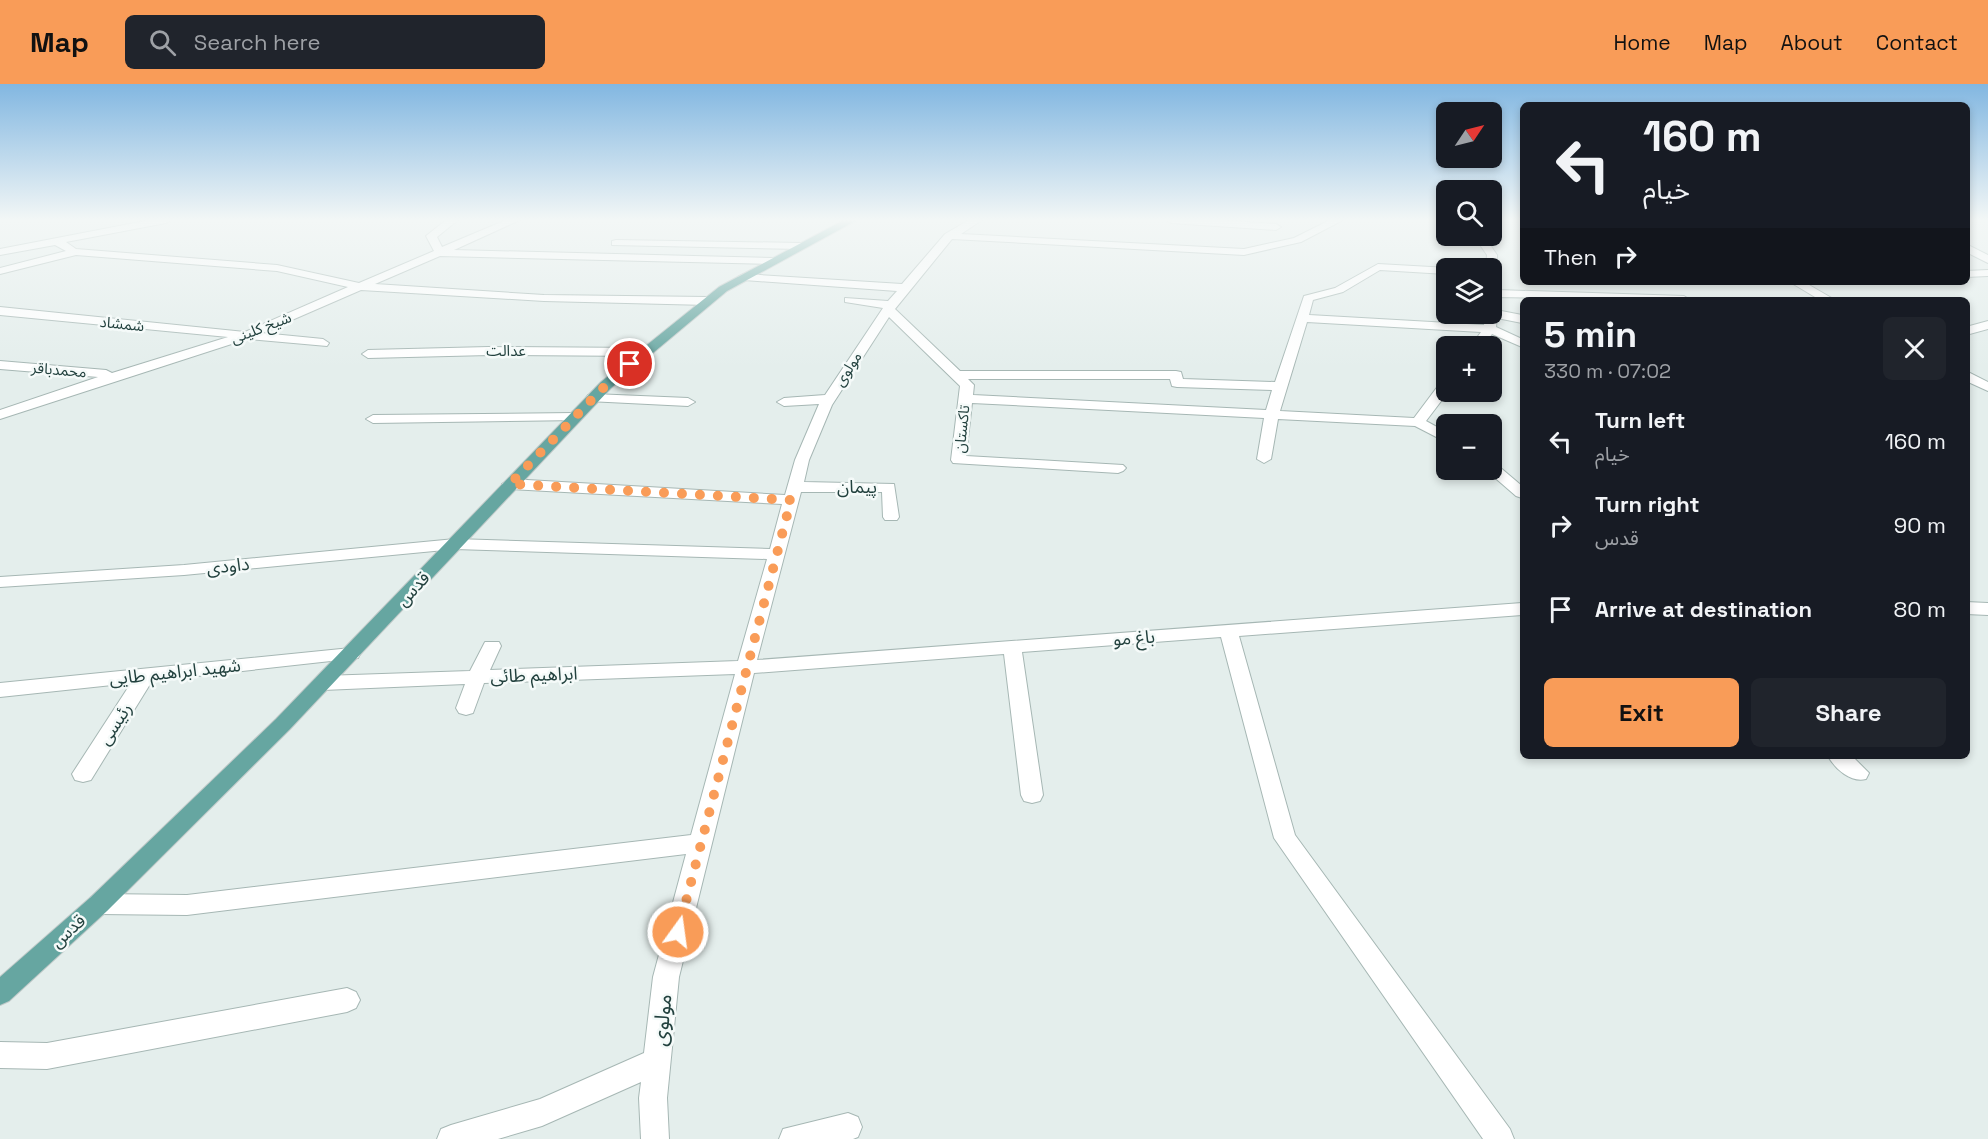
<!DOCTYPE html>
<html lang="en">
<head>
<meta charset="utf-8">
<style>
  :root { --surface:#171b24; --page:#20242c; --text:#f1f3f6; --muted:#9ea1a6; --accent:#f99c58 }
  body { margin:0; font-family:"Space Grotesk","Noto Sans Arabic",sans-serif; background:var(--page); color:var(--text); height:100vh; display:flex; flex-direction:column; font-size:22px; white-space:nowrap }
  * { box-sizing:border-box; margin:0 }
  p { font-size:20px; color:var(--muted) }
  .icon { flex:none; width:33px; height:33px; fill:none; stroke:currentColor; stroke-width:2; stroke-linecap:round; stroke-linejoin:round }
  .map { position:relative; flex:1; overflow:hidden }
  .panel { position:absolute; left:1520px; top:213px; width:450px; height:462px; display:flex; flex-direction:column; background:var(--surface); border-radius:9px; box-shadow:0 3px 9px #0003 }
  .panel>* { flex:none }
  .guide { position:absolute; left:1520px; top:18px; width:450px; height:183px; border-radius:9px; box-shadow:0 3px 9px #0003; background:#171b24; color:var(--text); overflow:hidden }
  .needle { width:39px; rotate:55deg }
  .fabs { position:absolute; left:1436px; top:18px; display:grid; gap:12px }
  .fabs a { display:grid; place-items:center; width:66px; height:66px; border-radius:9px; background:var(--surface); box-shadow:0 3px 9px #0003; font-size:30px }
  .pin { position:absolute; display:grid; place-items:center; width:51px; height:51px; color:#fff; margin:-26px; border:3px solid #fff; border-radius:50%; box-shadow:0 2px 6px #0007 }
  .me { position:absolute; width:66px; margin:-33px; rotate:14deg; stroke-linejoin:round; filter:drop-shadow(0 0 4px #0008) }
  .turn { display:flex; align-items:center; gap:21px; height:126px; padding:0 24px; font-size:27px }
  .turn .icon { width:78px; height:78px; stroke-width:2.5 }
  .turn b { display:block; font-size:42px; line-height:51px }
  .then { display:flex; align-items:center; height:57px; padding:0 24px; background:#0003; gap:12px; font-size:22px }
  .round { display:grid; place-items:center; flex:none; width:63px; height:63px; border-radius:9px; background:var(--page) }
  .head { display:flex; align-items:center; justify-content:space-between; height:102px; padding:0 24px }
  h1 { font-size:36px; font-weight:800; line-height:45px }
  .primary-button { display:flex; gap:12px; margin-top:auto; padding:12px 24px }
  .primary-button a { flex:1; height:69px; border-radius:9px; background:var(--accent); color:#111; font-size:24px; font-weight:800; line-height:69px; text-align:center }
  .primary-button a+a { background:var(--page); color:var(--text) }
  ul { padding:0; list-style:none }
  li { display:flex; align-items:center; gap:18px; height:84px; padding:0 24px }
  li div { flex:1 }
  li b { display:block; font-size:22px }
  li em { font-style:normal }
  header { display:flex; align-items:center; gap:36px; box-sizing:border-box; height:84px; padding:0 30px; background:var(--accent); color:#111 }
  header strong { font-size:28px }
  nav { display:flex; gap:33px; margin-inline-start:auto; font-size:21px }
  .search { width:420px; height:54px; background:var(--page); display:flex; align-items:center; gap:15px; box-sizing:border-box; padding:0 21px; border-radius:9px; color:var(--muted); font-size:22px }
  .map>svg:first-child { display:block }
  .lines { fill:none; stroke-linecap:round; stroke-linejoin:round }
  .minor-casing { stroke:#a6b7b4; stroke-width:2 }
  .major-casing { stroke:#c1cac9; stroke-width:2 }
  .minor { fill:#fff; fill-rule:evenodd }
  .major { fill:#66a6a1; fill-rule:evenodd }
  .route { stroke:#f99c58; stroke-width:10; stroke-dasharray:0 18 }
  .labels { text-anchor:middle; stroke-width:5; stroke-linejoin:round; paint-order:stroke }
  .far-street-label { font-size:15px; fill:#22413e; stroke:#f5faf9 }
  .street-label { font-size:18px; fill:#22413e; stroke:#f5faf9 }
  .near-street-label { font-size:21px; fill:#22413e; stroke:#f5faf9 }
</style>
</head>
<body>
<header>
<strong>Map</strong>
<div class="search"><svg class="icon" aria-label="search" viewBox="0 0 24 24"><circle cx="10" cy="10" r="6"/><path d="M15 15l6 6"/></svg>Search here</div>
<nav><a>Home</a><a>Map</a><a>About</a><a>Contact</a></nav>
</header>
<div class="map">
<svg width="1988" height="1055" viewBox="0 0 1988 1055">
  <rect width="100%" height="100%" fill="#e4eeec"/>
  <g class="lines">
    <g class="minor-casing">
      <path id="minor" d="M 150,136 L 171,136 L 166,139 L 66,158 L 76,165 L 277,181 L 359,199 L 434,167 L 426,152 L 446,136 L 458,136 L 437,153 L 442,163 L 506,136 L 520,136 L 454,166 L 774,174 L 779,177 L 774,180 L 440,172 L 375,200 L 544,211 L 708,213 L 714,217 L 708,221 L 544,217 L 361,206 L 262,249 L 323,255 L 329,259 L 327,262 L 247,255 L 0,335 L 0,326 L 98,293 L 0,285 L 0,277 L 106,286 L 112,289 L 228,253 L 0,231 L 0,223 L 245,248 L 348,203 L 277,187 L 76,171 L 0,190 L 0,184 L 66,167 L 55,161 L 0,171 L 0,165 Z
        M 969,136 L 982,136 L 961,150 L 1244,165 L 1294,154 L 1330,136 L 1343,136 L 1301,158 L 1244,171 L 952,155 L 895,225 L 960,287 L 1176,287 L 1181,288 L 1183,295 L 1275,298 L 1304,212 L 1335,204 L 1378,180 L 1449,184 L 1446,184 L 1446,190 L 1380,186 L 1343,208 L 1313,216 L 1309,231 L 1484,241 L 1485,230 L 1491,230 L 1491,225 L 1522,231 L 1522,239 L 1497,234 L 1496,243 L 1522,255 L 1522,263 L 1492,250 L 1483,262 L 1471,262 L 1481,248 L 1307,238 L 1280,327 L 1414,334 L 1441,298 L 1446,297 L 1446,308 L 1448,308 L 1426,337 L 1446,348 L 1446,358 L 1415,342 L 1278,335 L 1271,375 L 1264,379 L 1257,375 L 1264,334 L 972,319 L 966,372 L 1123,381 L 1126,384 L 1123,387 L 1118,389 L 953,379 L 951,376 L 960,302 L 889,233 L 832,321 L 809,376 L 804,398 L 894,400 L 899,433 L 897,436 L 885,436 L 883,433 L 882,408 L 801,408 L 757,576 L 1522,519 L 1522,531 L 1239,552 L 1295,751 L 1510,1045 L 1514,1055 L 1483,1055 L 1274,754 L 1221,553 L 1022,568 L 1043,711 L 1040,717 L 1032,719 L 1024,717 L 1021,711 L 1004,570 L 754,589 L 679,893 L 667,1014 L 669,1055 L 641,1055 L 639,1014 L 641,998 L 542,1042 L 498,1055 L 437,1055 L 441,1045 L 451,1041 L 540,1015 L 644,969 L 653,893 L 686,770 L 187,831 L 99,830 L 91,827 L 87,820 L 91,813 L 99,810 L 187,811 L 691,751 L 735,590 L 484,599 L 473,629 L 466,631 L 459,629 L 456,624 L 465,600 L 323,606 L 316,604 L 313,599 L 316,594 L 323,592 L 470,587 L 485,558 L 499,558 L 501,562 L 490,586 L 738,577 L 767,475 L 455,465 L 184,491 L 0,503 L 0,493 L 184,481 L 455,455 L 770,465 L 782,420 L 510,405 L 502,400 L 510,395 L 785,411 L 795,376 L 819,320 L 784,322 L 777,318 L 784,314 L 825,311 L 883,224 L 845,218 L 845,214 L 888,217 L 897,207 L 744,196 L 738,193 L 744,190 L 902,200 L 945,150 ZM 968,295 L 1170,295 L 1172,302 L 1177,303 L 1272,306 L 1266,326 L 973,311 L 974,301 Z
        M 1166,136 L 1218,136 L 1276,140 L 1281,143 L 1276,146 L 1171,139 Z
        M 1474,152 L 1484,152 L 1497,171 L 1497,206 L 1684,212 L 1690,216 L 1497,213 L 1495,218 L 1491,220 L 1491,184 L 1486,184 L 1487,171 Z
        M 616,156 L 801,159 L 806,162 L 801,165 L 612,161 L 612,157 Z
        M 1966,160 L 1988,171 L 1988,179 L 1966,168 Z
        M 1988,186 L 1988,192 L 1966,193 L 1966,187 Z
        M 1790,198 L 1804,198 L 1835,216 L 1820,216 Z
        M 1988,237 L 1988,245 L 1966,251 L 1966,243 Z
        M 489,263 L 644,264 L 650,268 L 644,272 L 489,271 L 368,274 L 362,270 L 368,266 Z
        M 1966,287 L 1988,298 L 1988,307 L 1966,297 Z
        M 593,310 L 688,314 L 695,318 L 688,322 L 588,317 L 586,314 L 588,311 Z
        M 575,329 L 580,330 L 582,333 L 580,336 L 373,339 L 366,335 L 373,331 Z
        M 1491,378 L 1496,380 L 1522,402 L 1522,414 L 1516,412 L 1486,386 L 1491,386 Z
        M 1966,518 L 1988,519 L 1988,531 L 1966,530 Z
        M 351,564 L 358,566 L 360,570 L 358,574 L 152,597 L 91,696 L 83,698 L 75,696 L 72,690 L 131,599 L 0,613 L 0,599 Z
        M 1828,672 L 1852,672 L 1869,689 L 1866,695 C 1851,699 1835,685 1828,672 Z
        M 347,904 L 356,908 L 360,916 L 356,924 L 347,928 L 47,985 L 0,984 L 0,958 L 47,959 Z
        M 848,1029 L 858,1033 L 862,1043 L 858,1053 L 853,1055 L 779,1055 L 783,1045 Z"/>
    </g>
    <g class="major-casing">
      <path id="major" d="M 844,136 L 857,136 L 727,207 L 611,304 L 290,645 L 107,827 L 9,917 L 0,921 L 0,893 L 91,813 L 276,635 L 601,298 L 719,203 Z"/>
    </g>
    <use href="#minor" class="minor"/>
    <use href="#major" class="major"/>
  </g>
  <linearGradient id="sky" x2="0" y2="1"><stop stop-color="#82b7e1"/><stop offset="0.48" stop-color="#f3f7f6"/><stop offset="1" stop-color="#f3f7f6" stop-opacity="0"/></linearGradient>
  <rect width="1988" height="284" fill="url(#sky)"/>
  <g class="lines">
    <path class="route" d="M 630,280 L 606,301 L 510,400 L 791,416 L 678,848"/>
  </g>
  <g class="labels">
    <g class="far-street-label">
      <text transform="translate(122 240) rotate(6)" y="5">شمشاد</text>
      <text transform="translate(261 244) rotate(-21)" y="5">شیخ کلینی</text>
      <text x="506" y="272">عدالت</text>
      <text transform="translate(848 285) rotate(-57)" y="5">مولوی</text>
      <text transform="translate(59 286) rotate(5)" y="5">محمدباقر</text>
      <text transform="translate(962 345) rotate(-84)" y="5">تاکستان</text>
    </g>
    <g class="street-label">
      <text x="857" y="409">پیمان</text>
      <text transform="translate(228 482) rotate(-6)" y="6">داودی</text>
      <text transform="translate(413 505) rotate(-47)" y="6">قدس</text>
      <text transform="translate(1134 554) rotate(-4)" y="6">باغ مو</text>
      <text transform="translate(175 588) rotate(-6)" y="6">شهید ابراهیم طایی</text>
      <text transform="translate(534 591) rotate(-2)" y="6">ابراهیم طائی</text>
      <text transform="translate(115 640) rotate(-57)" y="6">رئیسی</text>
      <text transform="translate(68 847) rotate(-42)" y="6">قدس</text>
    </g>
    <g class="near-street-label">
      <text transform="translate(662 936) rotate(-84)" y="7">مولوی</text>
    </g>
  </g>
</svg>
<div class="fabs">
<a><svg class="needle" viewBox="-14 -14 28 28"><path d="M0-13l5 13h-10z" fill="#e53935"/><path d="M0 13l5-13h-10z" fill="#9ea1a6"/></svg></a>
<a><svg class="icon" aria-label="search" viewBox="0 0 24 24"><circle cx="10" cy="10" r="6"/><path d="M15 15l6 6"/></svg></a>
<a><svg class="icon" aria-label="layers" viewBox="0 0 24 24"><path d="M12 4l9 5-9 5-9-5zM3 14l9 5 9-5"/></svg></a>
<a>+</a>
<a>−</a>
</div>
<div class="pin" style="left:630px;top:280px;background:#d93025"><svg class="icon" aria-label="arrive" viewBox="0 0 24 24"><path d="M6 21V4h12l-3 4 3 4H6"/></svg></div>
<svg class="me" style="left:678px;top:848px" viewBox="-20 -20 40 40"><circle r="17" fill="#f99c58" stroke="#fff" stroke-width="3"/><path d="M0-11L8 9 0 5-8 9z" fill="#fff"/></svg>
<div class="guide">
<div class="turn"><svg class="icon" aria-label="left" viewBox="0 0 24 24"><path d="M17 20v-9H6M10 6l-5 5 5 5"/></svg><div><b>160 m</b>خیام</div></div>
<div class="then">Then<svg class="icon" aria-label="right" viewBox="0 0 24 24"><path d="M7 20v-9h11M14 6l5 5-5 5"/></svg></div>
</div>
<section class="panel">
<div class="head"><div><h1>5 min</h1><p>330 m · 07:02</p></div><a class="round"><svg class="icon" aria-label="close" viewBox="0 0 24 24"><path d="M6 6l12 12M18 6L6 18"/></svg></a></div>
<ul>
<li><svg class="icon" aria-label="left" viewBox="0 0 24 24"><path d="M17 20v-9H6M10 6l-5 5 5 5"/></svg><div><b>Turn left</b><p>خیام</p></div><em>160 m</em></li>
<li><svg class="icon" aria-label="right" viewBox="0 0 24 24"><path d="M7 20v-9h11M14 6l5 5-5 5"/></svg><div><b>Turn right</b><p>قدس</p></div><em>90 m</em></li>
<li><svg class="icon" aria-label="arrive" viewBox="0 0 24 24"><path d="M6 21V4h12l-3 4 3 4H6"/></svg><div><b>Arrive at destination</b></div><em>80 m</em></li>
</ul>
<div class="primary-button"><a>Exit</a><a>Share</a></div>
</section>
</div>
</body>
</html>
